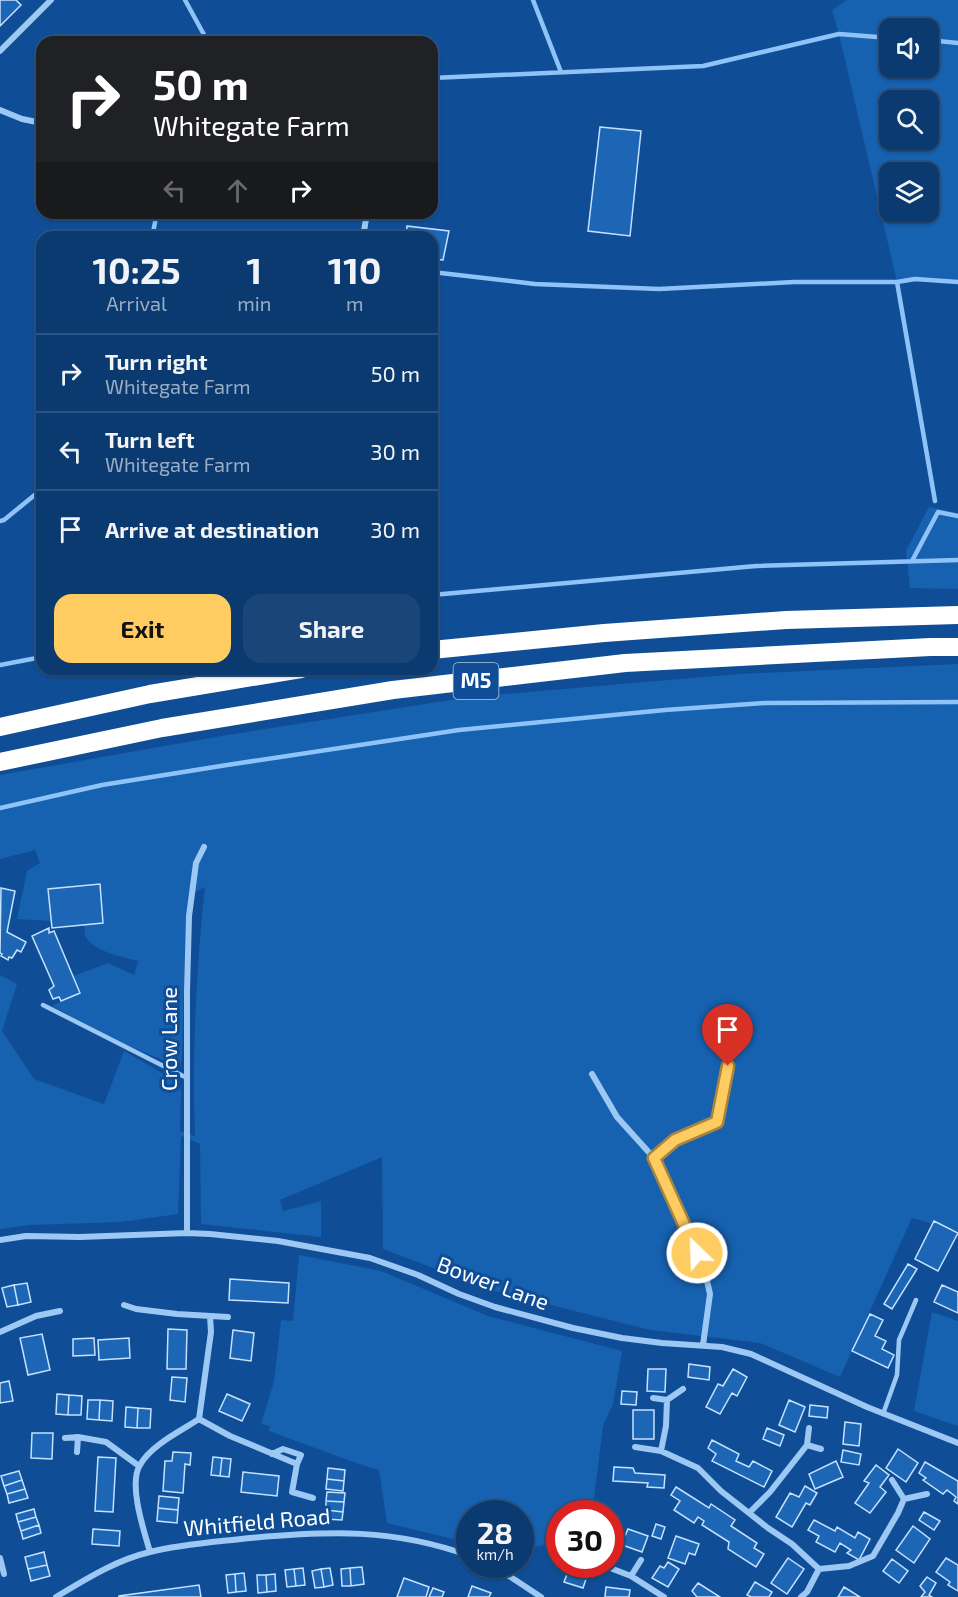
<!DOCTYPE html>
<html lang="en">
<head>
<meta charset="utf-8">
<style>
  :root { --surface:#0b3a70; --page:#194578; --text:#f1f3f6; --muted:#9aadc3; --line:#2b5483; --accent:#ffcc61 }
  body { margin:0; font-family:"Exo 2",sans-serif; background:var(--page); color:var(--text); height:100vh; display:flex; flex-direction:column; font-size:22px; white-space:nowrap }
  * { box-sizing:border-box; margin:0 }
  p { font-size:20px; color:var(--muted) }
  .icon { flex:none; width:33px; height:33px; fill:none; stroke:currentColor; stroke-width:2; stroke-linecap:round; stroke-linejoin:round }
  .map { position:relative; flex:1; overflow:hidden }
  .drawer { position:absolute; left:36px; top:231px; width:402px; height:444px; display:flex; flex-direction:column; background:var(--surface); border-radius:18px; box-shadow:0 2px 4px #0004,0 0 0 2px var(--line) }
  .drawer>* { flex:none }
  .banner { position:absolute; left:36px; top:36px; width:402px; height:183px; border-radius:18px; box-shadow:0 2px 4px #0004,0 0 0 2px var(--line); background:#202124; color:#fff; overflow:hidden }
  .fabs { position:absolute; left:879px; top:18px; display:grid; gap:12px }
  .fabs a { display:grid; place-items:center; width:60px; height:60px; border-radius:12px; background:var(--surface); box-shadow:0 2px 4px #0004,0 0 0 2px var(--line); font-size:30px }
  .speed { position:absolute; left:456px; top:1500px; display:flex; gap:12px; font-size:30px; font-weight:700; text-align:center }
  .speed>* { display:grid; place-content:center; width:78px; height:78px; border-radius:50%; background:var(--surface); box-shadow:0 2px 4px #0004,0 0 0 2px var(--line); line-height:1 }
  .speed small { font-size:15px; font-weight:400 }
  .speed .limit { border:9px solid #d22; background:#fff; color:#111 }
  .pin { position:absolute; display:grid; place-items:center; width:51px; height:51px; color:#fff; margin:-62px -26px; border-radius:50% 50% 50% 0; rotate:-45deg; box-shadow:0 0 6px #0007 }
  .pin .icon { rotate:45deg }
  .me { position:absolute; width:66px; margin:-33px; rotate:336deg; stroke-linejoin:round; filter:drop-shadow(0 0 4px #0008) }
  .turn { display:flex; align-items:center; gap:21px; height:126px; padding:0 18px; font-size:27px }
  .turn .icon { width:78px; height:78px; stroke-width:2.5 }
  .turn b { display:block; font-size:42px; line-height:51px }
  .lanes { display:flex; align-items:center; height:57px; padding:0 18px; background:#0003; justify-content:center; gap:30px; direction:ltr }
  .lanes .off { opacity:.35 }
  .eta { display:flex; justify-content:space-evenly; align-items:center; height:102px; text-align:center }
  .eta b { font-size:36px; font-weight:700; line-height:42px }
  .primary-button { display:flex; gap:12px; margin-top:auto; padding:12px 18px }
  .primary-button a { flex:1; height:69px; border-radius:18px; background:var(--accent); color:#111; font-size:24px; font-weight:700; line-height:69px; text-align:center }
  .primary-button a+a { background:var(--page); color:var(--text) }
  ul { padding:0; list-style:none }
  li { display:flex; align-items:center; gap:18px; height:78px; padding:0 18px; border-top:2px solid var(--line) }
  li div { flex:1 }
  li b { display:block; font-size:22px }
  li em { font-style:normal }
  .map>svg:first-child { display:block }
  .green { fill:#1661b0; fill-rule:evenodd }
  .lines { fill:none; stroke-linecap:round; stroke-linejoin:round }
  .stream { stroke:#8fc3f8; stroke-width:4.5 }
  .building { fill:#1c66b5; stroke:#c5e1fe; stroke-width:1.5 }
  .lane { stroke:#9dc8f4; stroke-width:4.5 }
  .street { stroke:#9dc8f4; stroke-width:6 }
  .highway { stroke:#fff; stroke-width:18 }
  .route-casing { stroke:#a6853f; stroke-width:15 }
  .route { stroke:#ffcc61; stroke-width:10 }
  .labels { text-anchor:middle; stroke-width:6; stroke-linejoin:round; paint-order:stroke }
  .shield { fill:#0f4e96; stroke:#b7cae0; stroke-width:1.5 }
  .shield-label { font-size:21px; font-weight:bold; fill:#fff }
  .street-label { font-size:22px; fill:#fff; stroke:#0f4e96 }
</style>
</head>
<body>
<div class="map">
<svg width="958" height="1597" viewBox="0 0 958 1597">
  <rect width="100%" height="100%" fill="#0f4e96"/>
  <path class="green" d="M 847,0 L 958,0 L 958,281 L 915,279 L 897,282 L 839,34 L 832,10 ZM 890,28 L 928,28 L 928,68 L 890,68 ZM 890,100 L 928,100 L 928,140 L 890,140 ZM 890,172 L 928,172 L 928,212 L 890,212 Z
    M 929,507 L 958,513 L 958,589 L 910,588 L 906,551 Z
    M 958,664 L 958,1231 L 912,1218 L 840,1377 L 760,1343 L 650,1330 L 491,1290 L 383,1249 L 382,1157 L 280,1200 L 283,1211 L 321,1201 L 321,1237 L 201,1224 L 200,1144 L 181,1136 L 178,1214 L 121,1222 L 31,1225 L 0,1229 L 0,975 L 17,984 L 2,1031 L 34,1079 L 104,1104 L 124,1051 L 174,1080 L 181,1091 L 180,1131 L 195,1136 C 192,1053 196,970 205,887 L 189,895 L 186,916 L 182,1056 L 180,1067 L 126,1045 L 52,1006 L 80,993 L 74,976 L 108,963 L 134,975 L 138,961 C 123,957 91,951 85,935 C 85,934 84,926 84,925 L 103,923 L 100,884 L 49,889 L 51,921 L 17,919 L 27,871 L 40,863 L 35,850 L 0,859 L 0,775 L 227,735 L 470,697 L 739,674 Z
    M 299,1255 L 381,1271 L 488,1316 L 622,1351 L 613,1404 L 603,1426 L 592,1513 L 560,1514 L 559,1541 L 523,1550 L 521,1548 L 520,1514 L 470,1514 L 469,1543 L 387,1523 L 379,1470 L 359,1464 L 269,1431 L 270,1426 L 261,1424 L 274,1382 L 281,1320 L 293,1321 Z
    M 932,1312 L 958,1321 L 958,1426 L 914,1411 Z"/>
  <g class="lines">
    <path class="stream" d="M 185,0 L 208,42
      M 533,0 L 561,72
      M 928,40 L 958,43
      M 432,78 L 703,66 L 839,34 L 890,38
      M 152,237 L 157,213
      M 432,272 L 535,284 L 659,289 L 794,282 L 897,282 L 915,279 L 958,282
      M 897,282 L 935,501
      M 0,521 L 4,520 L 42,489
      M 912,561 L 938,512 L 958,516
      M 432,595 L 756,566 L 958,560
      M 0,665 L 42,657
      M 0,808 L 102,785 L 227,765 L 459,730 L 665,710 L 765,703 L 958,702"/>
  </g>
  <path class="building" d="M 0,0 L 16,0 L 21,5 L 0,26 Z
    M 600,127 L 641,131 L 630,236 L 588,231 Z
    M 407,226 L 449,231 L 443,260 L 432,259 L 432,237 L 406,237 Z
    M 100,884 L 103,923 L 52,928 L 48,889 Z
    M 1,888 L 15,891 L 7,932 L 26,942 L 21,952 L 17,950 L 12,958 L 9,957 L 8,960 L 1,956 L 2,954 L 0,953 Z
    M 49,928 L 49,933 L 54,931 L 80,993 L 61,1001 L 59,997 L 53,999 L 49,990 L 54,986 L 32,936 Z
    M 934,1221 L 958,1233 L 938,1271 L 915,1259 Z
    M 908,1264 L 917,1269 L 892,1309 L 884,1304 Z
    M 230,1279 L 289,1283 L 288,1303 L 229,1300 Z
    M 27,1283 L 31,1302 L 18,1305 L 14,1285 Z
    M 14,1285 L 18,1305 L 7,1307 L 2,1288 Z
    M 942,1285 L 958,1292 L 958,1313 L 934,1302 Z
    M 870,1314 L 883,1320 L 875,1336 L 886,1341 L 882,1349 L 894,1355 L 888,1368 L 852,1351 Z
    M 168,1329 L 187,1330 L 186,1369 L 167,1369 Z
    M 233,1330 L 254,1333 L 251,1361 L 230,1358 Z
    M 42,1334 L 50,1370 L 28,1375 L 20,1338 Z
    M 94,1338 L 95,1355 L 73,1356 L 73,1339 Z
    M 129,1338 L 130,1358 L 99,1360 L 98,1340 Z
    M 689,1364 L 710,1367 L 709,1380 L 688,1377 Z
    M 648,1369 L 666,1369 L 665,1392 L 647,1391 Z
    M 733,1369 L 747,1377 L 737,1396 L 732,1393 L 720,1414 L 706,1407 L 718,1384 L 723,1386 Z
    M 172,1377 L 187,1378 L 185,1402 L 170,1400 Z
    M 9,1381 L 13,1401 L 0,1403 L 0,1383 Z
    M 622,1391 L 637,1392 L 636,1405 L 621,1404 Z
    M 57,1394 L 69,1395 L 68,1415 L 56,1414 Z
    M 227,1394 L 250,1404 L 242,1421 L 219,1411 Z
    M 69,1395 L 82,1396 L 81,1415 L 68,1415 Z
    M 88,1400 L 100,1400 L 99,1420 L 87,1419 Z
    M 100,1400 L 113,1401 L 112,1421 L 99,1420 Z
    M 789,1400 L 805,1407 L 795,1432 L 779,1425 Z
    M 810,1405 L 828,1407 L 827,1418 L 809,1416 Z
    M 126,1407 L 138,1408 L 137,1428 L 125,1427 Z
    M 138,1408 L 151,1409 L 150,1428 L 137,1428 Z
    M 633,1410 L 654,1410 L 654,1439 L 633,1439 Z
    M 845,1422 L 861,1424 L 859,1446 L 843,1444 Z
    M 767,1428 L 784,1435 L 780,1446 L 763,1439 Z
    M 32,1433 L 53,1433 L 52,1459 L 31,1458 Z
    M 712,1440 L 739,1454 L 736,1461 L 749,1467 L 753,1461 L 772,1471 L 764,1487 L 712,1461 L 716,1454 L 708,1448 Z
    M 898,1449 L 918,1463 L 906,1482 L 886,1468 Z
    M 843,1450 L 861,1454 L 859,1465 L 841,1462 Z
    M 173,1452 L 191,1453 L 190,1465 L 185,1464 L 183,1493 L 163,1491 L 165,1461 L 172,1461 Z
    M 98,1457 L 116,1458 L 113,1512 L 95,1511 Z
    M 213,1457 L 222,1458 L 220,1476 L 211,1475 Z
    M 222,1458 L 231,1459 L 229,1477 L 220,1476 Z
    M 836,1461 L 843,1477 L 815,1489 L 809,1474 Z
    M 925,1462 L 958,1481 L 958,1504 L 954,1501 L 956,1497 L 947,1490 L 943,1494 L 923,1480 L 926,1478 L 919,1473 Z
    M 876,1465 L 889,1475 L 880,1487 L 886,1492 L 870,1513 L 855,1503 L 869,1483 L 864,1481 Z
    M 614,1467 L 633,1468 L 635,1473 L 665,1475 L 664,1488 L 647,1487 L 648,1483 L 613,1481 Z
    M 328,1468 L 345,1470 L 344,1481 L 327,1479 Z
    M 19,1471 L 22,1480 L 4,1486 L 1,1476 Z
    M 243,1472 L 279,1476 L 277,1496 L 241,1492 Z
    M 327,1479 L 344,1481 L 343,1491 L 326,1489 Z
    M 22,1480 L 25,1489 L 7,1494 L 4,1486 Z
    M 805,1486 L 817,1493 L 810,1505 L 806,1503 L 792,1527 L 776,1517 L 790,1493 L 799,1497 Z
    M 676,1487 L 709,1508 L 711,1504 L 735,1520 L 731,1526 L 757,1543 L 754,1548 L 764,1554 L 756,1567 L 728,1549 L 729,1542 L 702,1525 L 704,1521 L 698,1517 L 694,1523 L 674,1510 L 680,1501 L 671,1495 Z
    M 25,1489 L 28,1498 L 9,1503 L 7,1494 Z
    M 327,1492 L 345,1493 L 344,1502 L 326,1501 Z
    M 159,1496 L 179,1498 L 178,1510 L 158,1508 Z
    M 326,1501 L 344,1502 L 343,1512 L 326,1510 Z
    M 158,1508 L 178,1510 L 177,1523 L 157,1521 Z
    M 34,1509 L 36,1517 L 18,1522 L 16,1514 Z
    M 326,1510 L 343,1512 L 342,1520 L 325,1519 Z
    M 924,1512 L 940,1521 L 934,1530 L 919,1520 Z
    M 36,1517 L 39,1525 L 21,1531 L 18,1522 Z
    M 814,1520 L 835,1531 L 837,1527 L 855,1538 L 858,1532 L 870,1539 L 859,1560 L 847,1553 L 851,1550 L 840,1543 L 835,1552 L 816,1542 L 819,1536 L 808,1530 Z
    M 656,1524 L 665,1527 L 661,1539 L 652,1536 Z
    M 39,1525 L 41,1533 L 23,1539 L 21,1531 Z
    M 913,1526 L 930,1539 L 914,1563 L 896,1550 Z
    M 93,1529 L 120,1531 L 119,1546 L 92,1544 Z
    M 628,1529 L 648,1536 L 642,1552 L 611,1541 L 610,1543 L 610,1530 L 625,1536 Z
    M 676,1536 L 699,1544 L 695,1555 L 689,1553 L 685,1564 L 668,1558 Z
    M 44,1552 L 47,1565 L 28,1569 L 25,1557 Z
    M 788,1558 L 804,1569 L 787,1594 L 771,1583 Z
    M 946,1558 L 958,1565 L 958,1591 L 948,1585 L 950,1582 L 936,1572 Z
    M 892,1559 L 908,1571 L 899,1583 L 883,1571 Z
    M 668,1562 L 679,1569 L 668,1587 L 652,1578 L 660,1566 L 664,1568 Z
    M 571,1564 L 591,1564 L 583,1588 L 564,1582 Z
    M 47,1565 L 50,1576 L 31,1581 L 28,1569 Z
    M 362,1567 L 364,1584 L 351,1586 L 350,1568 Z
    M 303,1568 L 305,1585 L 296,1586 L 294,1569 Z
    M 330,1568 L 333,1585 L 324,1587 L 321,1569 Z
    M 350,1568 L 351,1586 L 342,1586 L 341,1569 Z
    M 294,1569 L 296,1586 L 287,1587 L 285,1570 Z
    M 321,1569 L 324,1587 L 315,1588 L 312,1571 Z
    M 244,1573 L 246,1591 L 236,1592 L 235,1574 Z
    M 235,1574 L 236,1592 L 228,1593 L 226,1575 Z
    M 275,1574 L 276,1591 L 267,1592 L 266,1575 Z
    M 257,1575 L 266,1575 L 267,1592 L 258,1593 Z
    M 927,1577 L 936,1583 L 929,1595 L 932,1597 L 921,1597 L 925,1592 L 920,1586 Z
    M 404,1578 L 429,1587 L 426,1597 L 397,1597 Z
    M 755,1582 L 772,1592 L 769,1597 L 751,1597 L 747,1595 Z
    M 698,1583 L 720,1597 L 697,1597 L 692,1591 Z
    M 199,1585 L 201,1597 L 119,1597 L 119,1596 Z
    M 472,1586 L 491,1593 L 489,1597 L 468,1597 Z
    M 606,1587 L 630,1590 L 629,1597 L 605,1597 Z
    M 844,1587 L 860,1597 L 838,1597 Z
    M 433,1588 L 444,1592 L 442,1597 L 429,1597 Z"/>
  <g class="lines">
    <path class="lane" d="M 43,1005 L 187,1078
      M 883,1414 L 897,1375 L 899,1340 L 916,1300"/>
    <path class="street" d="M 0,51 L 51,0
      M 0,110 L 22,119 L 42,123
      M 363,237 L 367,213
      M 592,1074 L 617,1117 L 654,1158
      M 187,1233 L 187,991 L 189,916 L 196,863 L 204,847
      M 0,1240 L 26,1236 L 80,1237 L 187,1233 L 210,1234 L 278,1241 L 370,1258 L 418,1275 L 459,1294 L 495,1307 L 573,1328 L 622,1338 L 662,1343 L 722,1347 L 751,1354 L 867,1407 L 958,1443
      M 124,1305 L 136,1309 L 177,1314 L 228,1317
      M 210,1316 L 211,1332 L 199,1419 L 230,1436 L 297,1464
      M 0,1332 L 36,1316 L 60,1311
      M 703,1345 L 710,1294 L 705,1272 L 654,1158 L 675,1140 L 717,1122 L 728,1066
      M 683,1389 L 667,1400 L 666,1426 L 661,1451 L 698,1468 L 721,1491 L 768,1528 L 792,1544 L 819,1569 L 807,1592 L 801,1597
      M 653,1398 L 667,1400
      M 65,1438 L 78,1437
      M 807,1445 L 821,1449
      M 635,1447 L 661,1451
      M 77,1452 L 78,1437 L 106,1442 L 139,1466
      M 272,1454 L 283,1449 L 301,1455 L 297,1464 L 292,1492 L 313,1498
      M 904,1499 L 927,1494
      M 749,1513 L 770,1492 L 807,1445 L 809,1428
      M 150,1552 C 144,1531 128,1484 140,1465 C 151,1445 181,1431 199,1419
      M 0,1558 L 4,1574
      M 641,1560 L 631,1576 L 664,1597
      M 488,1564 L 500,1570 L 541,1597
      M 605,1566 L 631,1576
      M 819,1569 L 849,1566 L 873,1556 L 898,1513 L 904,1499 L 892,1480
      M 56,1597 C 86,1579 116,1560 150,1552 C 182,1544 217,1542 250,1538 C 329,1531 393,1528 470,1556"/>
    <path class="highway" d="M 432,650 L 604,633 L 786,620 L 958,615
      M 0,727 L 150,694 L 301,669
      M 0,762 L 162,728 L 393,690 L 625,663 L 930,647 L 958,647"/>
  </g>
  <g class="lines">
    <g class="route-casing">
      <path id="route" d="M 697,1253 L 654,1158 L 675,1140 L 717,1122 L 728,1066"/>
    </g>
    <use href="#route" class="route"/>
  </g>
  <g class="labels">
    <rect class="shield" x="453.5" y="663" width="45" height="36" rx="4.5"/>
    <g class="shield-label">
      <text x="476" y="688">M5</text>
    </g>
    <g class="street-label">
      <text transform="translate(169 1039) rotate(-90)" y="8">Crow Lane</text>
      <text transform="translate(493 1283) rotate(20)" y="8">Bower Lane</text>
      <text transform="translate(257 1522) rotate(-5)" y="8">Whitfield Road</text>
    </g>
  </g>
</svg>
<div class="fabs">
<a><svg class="icon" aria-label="sound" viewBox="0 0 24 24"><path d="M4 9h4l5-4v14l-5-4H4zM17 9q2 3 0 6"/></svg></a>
<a><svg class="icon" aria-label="search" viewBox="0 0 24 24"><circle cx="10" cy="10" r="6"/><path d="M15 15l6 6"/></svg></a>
<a><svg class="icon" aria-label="layers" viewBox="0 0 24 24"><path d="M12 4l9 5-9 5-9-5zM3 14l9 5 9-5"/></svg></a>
</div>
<div class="speed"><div>28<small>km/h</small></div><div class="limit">30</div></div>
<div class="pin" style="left:728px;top:1066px;background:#d93025"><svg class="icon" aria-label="arrive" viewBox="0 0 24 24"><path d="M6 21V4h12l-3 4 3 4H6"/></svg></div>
<svg class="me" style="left:697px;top:1253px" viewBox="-20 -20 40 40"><circle r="17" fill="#ffcc61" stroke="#fff" stroke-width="3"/><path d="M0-11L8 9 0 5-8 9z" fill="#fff"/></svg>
<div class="banner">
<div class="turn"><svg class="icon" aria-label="right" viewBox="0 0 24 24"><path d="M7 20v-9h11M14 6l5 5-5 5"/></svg><div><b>50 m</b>Whitegate Farm</div></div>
<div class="lanes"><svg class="icon off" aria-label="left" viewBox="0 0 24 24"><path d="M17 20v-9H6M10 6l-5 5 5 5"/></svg><svg class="icon off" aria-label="ahead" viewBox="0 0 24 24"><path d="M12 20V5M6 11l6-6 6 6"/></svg><svg class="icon" aria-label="right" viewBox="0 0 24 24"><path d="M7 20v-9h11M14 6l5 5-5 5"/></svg></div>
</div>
<section class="drawer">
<div class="eta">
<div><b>10:25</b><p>Arrival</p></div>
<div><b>1</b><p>min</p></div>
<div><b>110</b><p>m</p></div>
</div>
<ul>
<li><svg class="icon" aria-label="right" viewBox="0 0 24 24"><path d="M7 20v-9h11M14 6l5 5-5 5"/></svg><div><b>Turn right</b><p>Whitegate Farm</p></div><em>50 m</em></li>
<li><svg class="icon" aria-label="left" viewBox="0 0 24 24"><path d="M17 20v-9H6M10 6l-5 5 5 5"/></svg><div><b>Turn left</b><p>Whitegate Farm</p></div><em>30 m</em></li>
<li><svg class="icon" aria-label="arrive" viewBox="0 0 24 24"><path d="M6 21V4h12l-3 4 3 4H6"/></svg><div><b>Arrive at destination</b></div><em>30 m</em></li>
</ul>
<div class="primary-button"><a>Exit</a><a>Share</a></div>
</section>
</div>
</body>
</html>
